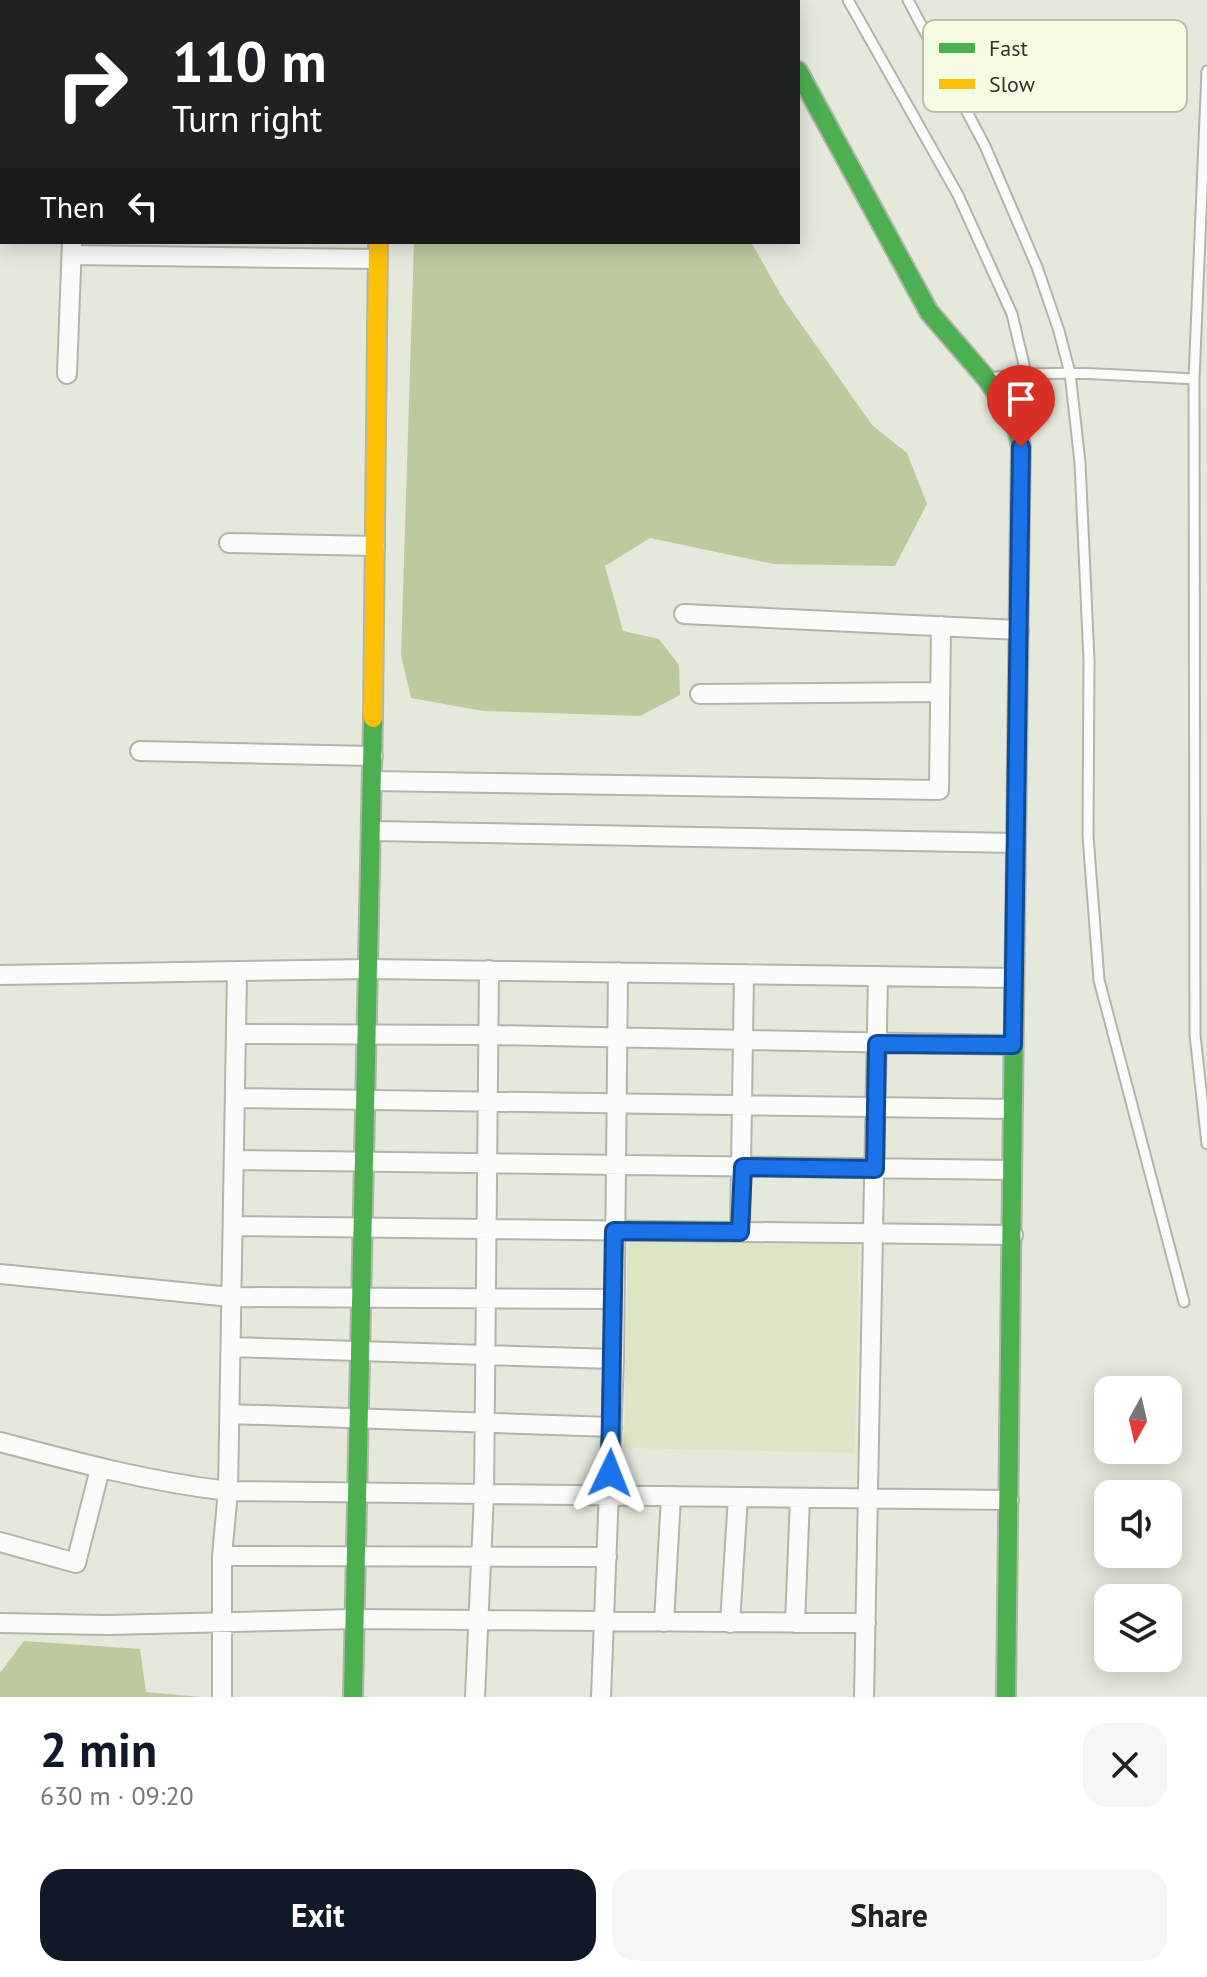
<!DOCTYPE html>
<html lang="en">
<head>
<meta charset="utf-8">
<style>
  :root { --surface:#fff; --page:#f6f6f6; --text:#222; --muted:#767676; --accent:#111827 }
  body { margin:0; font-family:"PT Sans",sans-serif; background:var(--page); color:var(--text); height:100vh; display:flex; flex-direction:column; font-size:30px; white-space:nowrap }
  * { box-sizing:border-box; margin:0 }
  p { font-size:26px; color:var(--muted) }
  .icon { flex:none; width:44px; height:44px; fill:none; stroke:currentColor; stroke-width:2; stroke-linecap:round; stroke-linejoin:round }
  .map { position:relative; height:1697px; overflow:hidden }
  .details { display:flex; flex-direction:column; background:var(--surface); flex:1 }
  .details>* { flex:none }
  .guide { position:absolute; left:0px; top:0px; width:800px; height:244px; box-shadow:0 4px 20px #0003; background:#202124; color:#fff; overflow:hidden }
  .needle { width:52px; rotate:188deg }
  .buttons { position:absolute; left:1094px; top:1376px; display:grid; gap:16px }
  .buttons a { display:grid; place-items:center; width:88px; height:88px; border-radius:16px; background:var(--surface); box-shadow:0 4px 20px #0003; font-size:40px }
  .pin { position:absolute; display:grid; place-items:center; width:68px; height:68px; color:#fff; margin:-82px -34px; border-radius:50% 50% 50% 0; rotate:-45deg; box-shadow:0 0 8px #0007 }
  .pin .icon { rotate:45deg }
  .me { position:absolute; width:88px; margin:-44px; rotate:2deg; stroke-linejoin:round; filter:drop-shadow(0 0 6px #0008) }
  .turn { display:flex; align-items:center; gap:28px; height:168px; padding:0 40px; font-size:36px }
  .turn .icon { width:104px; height:104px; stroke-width:2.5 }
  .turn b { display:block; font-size:56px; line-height:68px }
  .then { display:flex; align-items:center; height:76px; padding:0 40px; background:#0003; gap:16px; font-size:30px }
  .round { display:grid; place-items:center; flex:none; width:84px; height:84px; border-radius:24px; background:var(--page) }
  .overview { display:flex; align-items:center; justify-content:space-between; height:136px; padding:0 40px }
  h1 { font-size:48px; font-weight:700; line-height:60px; color:var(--accent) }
  .cta { display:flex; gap:16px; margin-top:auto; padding:16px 40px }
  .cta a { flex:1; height:92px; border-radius:24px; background:var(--accent); color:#fff; font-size:32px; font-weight:700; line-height:92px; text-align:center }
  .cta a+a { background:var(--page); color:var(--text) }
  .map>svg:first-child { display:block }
  .green { fill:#dce6c6 }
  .water { fill:#bcca9e }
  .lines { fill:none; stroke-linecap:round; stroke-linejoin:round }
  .lane-casing { stroke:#b1b5aa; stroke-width:13 }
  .street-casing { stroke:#b1b5aa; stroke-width:22 }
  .fast-casing { stroke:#b1b5aa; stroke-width:22 }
  .slow-casing { stroke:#b1b5aa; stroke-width:22 }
  .lane { stroke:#fbfcfa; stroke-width:9 }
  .street { stroke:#fbfcfa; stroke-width:18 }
  .fast { stroke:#4caf50; stroke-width:18 }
  .slow { stroke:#ffc107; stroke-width:18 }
  .route-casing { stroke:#114b97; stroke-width:20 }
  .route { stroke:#1a73e8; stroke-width:14 }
  .key { fill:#f4fde3; stroke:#b9c0ab; stroke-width:2 }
  .key-label { font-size:22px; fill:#303329 }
</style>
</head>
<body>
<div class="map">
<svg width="1207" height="1697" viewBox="0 0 1207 1697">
  <rect width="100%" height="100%" fill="#e5e9dc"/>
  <path class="green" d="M 628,1227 L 859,1231 L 855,1453 L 624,1448 Z"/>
  <path class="water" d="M 414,242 L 751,242 L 782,297 L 872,425 L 907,453 L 927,504 L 895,566 L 774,564 L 650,538 L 605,566 L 623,631 L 659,639 L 679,665 L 680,695 L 640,716 L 483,711 L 411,698 L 401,655 Z
    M 24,1641 L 140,1649 L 146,1692 L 202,1697 L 0,1697 L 0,1673 Z"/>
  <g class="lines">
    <g class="lane-casing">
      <path id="lane" d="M 848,0 L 958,195 L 1012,314 L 1026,373
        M 908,0 L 985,146 L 1037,267 L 1059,331 L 1070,373 L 1080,463 L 1089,660 L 1088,836 L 1099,980 L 1184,1302
        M 1207,71 L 1194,379 L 1195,1035 L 1207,1144
        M 990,378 C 1057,368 1126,376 1194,379"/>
    </g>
    <g class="street-casing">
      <path id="street" d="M 96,2 L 96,0
        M 197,2 L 198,0
        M 271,2 L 271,0
        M 381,2 L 381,0
        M 72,255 L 378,259
        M 67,374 L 72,242
        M 229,543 L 375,546
        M 684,614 L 1019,630
        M 700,694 L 940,692
        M 140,751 L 373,756
        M 372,781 L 939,790 L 941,626
        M 372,831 L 1016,843
        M 0,975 L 369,969 L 1014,978
        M 236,1034 L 489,1035 L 1013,1045
        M 235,1098 L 1013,1109
        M 234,1160 L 1012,1170
        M 233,1226 L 1013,1235
        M 740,1232 L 744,974
        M 0,1274 L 231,1297 L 613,1299
        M 231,1347 L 614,1359
        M 230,1414 L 612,1427
        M 0,1442 C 75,1462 150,1482 228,1491 L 1009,1500
        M 0,1542 L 76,1563 L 100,1469
        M 222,1556 L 607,1557
        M 664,1622 L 671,1496
        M 0,1623 L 107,1625 L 355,1619 L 866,1623
        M 730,1623 L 738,1497
        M 795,1623 L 800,1498
        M 222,1697 L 222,1556 L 228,1491 L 237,971
        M 475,1697 L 484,1494 L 489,970
        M 601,1697 L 614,1359 L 618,972
        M 864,1697 L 878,976"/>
    </g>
    <g class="fast-casing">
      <path id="fast" d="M 763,0 L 764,2
        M 798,71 L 929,312 L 986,378 L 1015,419 L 1021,447 L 1020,507
        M 353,1697 L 373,718
        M 1006,1697 L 1014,1013"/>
    </g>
    <g class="slow-casing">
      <path id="slow" d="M 373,718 L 378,242
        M 1014,1013 L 1020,507"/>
    </g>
    <use href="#lane" class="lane"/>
    <use href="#street" class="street"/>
    <use href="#fast" class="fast"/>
    <use href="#slow" class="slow"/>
  </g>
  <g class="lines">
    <g class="route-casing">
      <path id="route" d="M 610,1473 L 614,1231 L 740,1232 L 743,1167 L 875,1169 L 877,1044 L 1013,1045 L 1021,447"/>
    </g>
    <use href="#route" class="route"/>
  </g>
  <rect x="923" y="20" width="264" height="92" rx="12" class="key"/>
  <rect x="939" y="43" width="36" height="10" fill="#4caf50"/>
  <rect x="939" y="79" width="36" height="10" fill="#ffc107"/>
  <g class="key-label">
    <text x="989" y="56">Fast</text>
    <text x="989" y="92">Slow</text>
  </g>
</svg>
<div class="buttons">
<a><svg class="needle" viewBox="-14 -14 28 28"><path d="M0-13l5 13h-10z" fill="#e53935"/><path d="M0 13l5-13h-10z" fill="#767676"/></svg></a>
<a><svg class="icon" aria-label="sound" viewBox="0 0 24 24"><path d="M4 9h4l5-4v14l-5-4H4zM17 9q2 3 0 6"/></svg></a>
<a><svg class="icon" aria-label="layers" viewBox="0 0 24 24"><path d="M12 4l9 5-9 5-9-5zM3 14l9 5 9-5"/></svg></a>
</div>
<div class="pin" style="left:1021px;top:447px;background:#d93025"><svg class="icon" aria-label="arrive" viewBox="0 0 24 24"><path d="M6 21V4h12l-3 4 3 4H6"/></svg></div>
<svg class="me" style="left:610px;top:1473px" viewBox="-20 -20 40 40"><path d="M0-17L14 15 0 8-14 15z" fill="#1a73e8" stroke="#fff" stroke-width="4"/></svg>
<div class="guide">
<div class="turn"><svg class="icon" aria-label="right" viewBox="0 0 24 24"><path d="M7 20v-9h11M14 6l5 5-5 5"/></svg><div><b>110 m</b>Turn right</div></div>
<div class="then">Then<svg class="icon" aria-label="left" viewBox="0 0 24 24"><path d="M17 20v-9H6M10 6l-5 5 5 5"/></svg></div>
</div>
</div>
<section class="details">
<div class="overview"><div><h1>2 min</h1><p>630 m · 09:20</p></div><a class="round"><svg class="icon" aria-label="close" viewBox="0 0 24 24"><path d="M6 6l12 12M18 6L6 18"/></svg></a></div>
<div class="cta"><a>Exit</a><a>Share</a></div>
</section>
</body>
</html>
